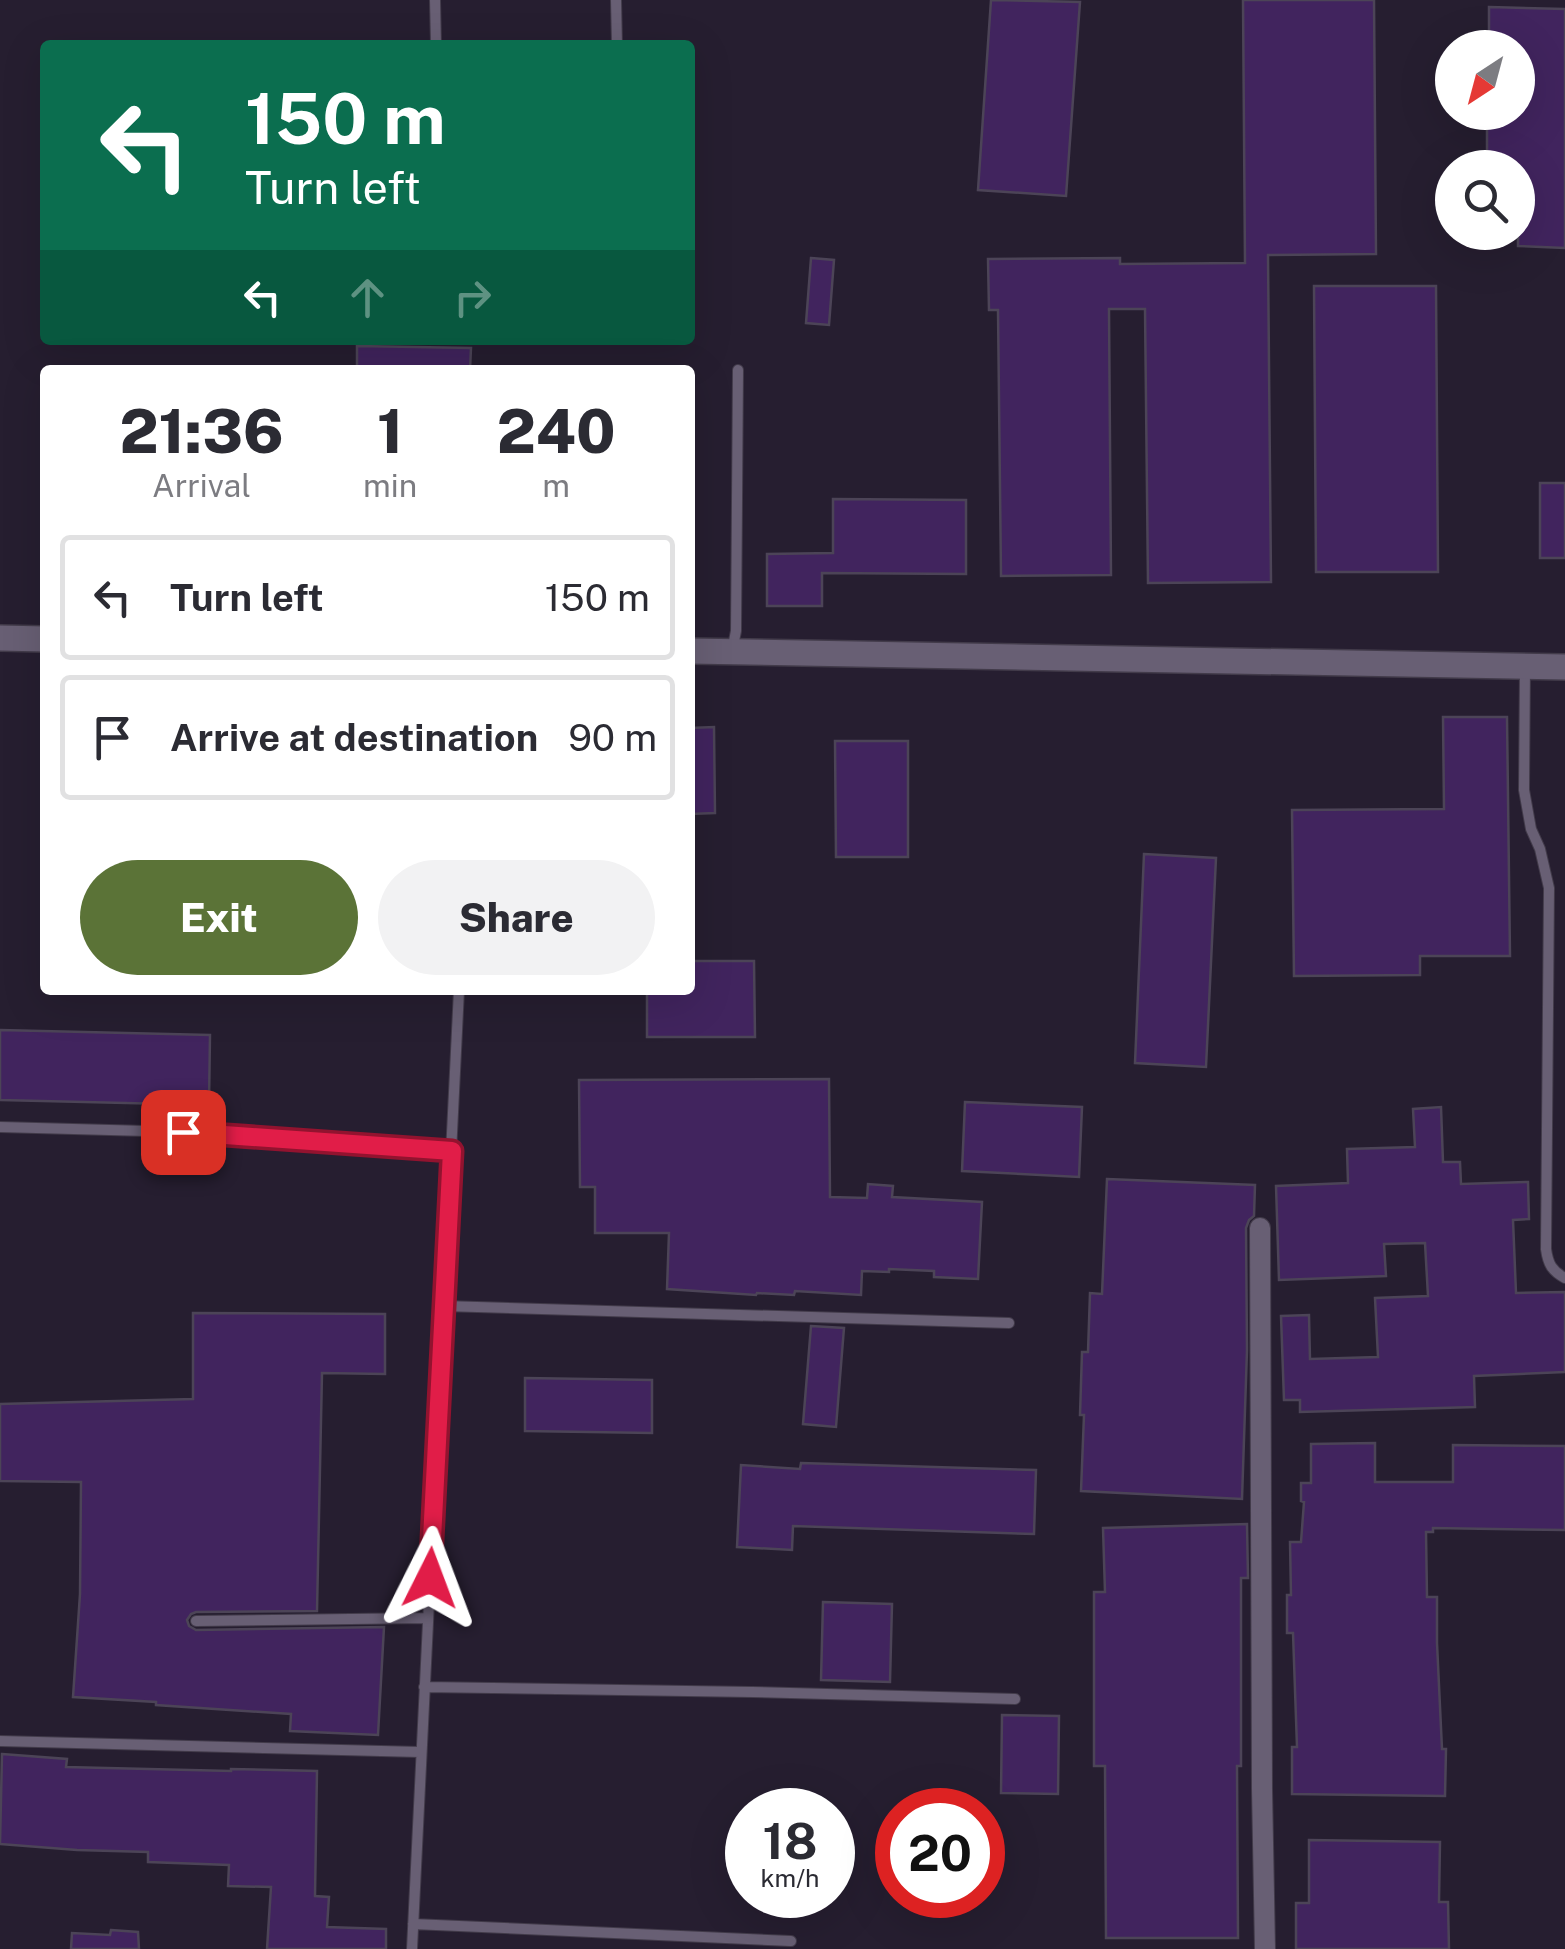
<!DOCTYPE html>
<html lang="en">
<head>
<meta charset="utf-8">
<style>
  :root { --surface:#fff; --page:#f2f2f3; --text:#2b2b33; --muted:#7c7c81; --line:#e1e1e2; --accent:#5b7337 }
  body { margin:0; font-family:"Public Sans",sans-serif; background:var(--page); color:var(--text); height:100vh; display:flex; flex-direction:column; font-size:38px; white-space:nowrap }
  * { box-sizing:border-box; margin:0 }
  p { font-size:32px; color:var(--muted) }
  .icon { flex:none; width:55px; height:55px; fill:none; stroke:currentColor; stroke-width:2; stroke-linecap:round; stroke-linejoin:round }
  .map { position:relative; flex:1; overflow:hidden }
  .side { position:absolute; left:40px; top:365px; width:655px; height:630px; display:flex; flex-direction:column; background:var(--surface); border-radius:10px; box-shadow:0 10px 40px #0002 }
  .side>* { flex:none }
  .top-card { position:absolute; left:40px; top:40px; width:655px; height:305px; border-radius:10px; box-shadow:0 10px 40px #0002; background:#0b6e4f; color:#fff; overflow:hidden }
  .needle { width:65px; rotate:216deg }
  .tools { position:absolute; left:1435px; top:30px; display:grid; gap:20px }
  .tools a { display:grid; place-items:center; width:100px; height:100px; border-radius:50%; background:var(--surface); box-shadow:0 10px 40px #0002; font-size:50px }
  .speed { position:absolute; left:725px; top:1788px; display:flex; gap:20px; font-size:50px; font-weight:700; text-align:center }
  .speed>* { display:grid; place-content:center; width:130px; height:130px; border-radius:50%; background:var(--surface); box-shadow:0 10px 40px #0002; line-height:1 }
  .speed small { font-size:25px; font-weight:400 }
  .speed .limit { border:15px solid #d22; background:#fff; color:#111 }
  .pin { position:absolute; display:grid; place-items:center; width:85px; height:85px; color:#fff; margin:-42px; border-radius:20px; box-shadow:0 5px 15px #0006 }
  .me { position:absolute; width:110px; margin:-55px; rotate:3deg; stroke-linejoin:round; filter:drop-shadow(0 0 8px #0008) }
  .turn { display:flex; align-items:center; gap:35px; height:210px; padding:0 40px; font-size:45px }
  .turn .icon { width:130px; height:130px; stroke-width:2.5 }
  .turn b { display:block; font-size:70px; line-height:85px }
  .lanes { display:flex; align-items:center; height:95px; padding:0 40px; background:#0003; justify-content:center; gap:50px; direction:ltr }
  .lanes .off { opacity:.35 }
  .eta { display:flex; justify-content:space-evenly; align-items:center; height:170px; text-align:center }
  .eta b { font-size:60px; font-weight:800; line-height:70px }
  .button { display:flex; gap:20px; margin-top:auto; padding:20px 40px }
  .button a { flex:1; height:115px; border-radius:60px; background:var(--accent); color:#fff; font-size:40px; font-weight:800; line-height:115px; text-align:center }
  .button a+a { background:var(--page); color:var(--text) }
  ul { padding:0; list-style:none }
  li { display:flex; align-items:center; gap:30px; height:125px; margin:0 20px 15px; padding:0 20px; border:5px solid var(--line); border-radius:10px }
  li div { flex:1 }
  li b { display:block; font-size:38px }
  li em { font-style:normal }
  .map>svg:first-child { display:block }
  .building { fill:#41245e; stroke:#4c4457; stroke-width:2.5 }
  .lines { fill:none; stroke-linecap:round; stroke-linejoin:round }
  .service-casing { stroke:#423b4a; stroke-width:12 }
  .minor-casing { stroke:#423b4a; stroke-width:22 }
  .tertiary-casing { stroke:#423b4a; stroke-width:28 }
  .service { stroke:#685f74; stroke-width:10 }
  .minor { stroke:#685f74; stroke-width:20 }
  .tertiary { stroke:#685f74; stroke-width:25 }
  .route-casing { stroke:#92132f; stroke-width:25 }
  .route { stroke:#e11d48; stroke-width:18 }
</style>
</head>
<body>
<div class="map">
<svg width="1565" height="1949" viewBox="0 0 1565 1949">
  <rect width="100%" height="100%" fill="#261e30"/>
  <path class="building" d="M 991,0 L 1080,2 L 1066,196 L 978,190 Z
    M 1243,0 L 1374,0 L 1376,254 L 1268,255 L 1271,582 L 1148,583 L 1145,309 L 1109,309 L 1111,575 L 1001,576 L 998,310 L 989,310 L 988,259 L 1120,258 L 1120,264 L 1245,263 Z
    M 1489,7 L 1565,9 L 1565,248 L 1518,246 L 1518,168 L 1487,168 L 1487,112 L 1518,112 L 1518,48 L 1489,48 Z
    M 811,258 L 834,260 L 829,325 L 806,323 Z
    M 1314,286 L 1436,286 L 1438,572 L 1316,572 Z
    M 357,346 L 471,348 L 470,370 L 357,370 Z
    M 1540,483 L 1565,483 L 1565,558 L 1540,558 Z
    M 833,499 L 966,500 L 966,574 L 822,573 L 822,606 L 767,606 L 767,554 L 833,553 Z
    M 1443,717 L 1507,717 L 1510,956 L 1420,956 L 1420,975 L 1294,976 L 1292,810 L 1444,809 Z
    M 714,727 L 715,813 L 690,814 L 690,728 Z
    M 835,741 L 908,741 L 908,857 L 836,857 Z
    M 1144,854 L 1216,858 L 1206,1067 L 1135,1063 Z
    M 690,961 L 754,961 L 755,1037 L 647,1037 L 647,990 L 690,990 Z
    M 0,1030 L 210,1035 L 209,1105 L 0,1100 Z
    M 829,1079 L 830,1197 L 867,1198 L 868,1184 L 893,1186 L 892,1197 L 982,1202 L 978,1279 L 934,1277 L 934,1271 L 889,1269 L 889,1272 L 862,1271 L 861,1295 L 795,1291 L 794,1295 L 757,1293 L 756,1295 L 667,1289 L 669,1233 L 595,1233 L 595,1187 L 580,1187 L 579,1080 Z
    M 965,1102 L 1082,1107 L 1079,1177 L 962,1171 Z
    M 1441,1107 L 1443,1162 L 1460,1162 L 1461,1184 L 1528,1182 L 1529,1219 L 1513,1220 L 1516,1293 L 1565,1292 L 1565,1372 L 1474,1376 L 1475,1407 L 1300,1412 L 1300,1400 L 1284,1400 L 1281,1316 L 1309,1315 L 1310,1359 L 1378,1357 L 1375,1298 L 1428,1296 L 1425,1243 L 1384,1244 L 1386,1276 L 1279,1280 L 1276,1186 L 1348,1183 L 1347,1149 L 1415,1147 L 1413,1109 Z
    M 1107,1179 L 1255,1185 L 1254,1216 L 1249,1220 L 1246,1228 L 1247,1350 L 1242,1499 L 1081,1491 L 1084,1415 L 1080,1415 L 1082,1352 L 1088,1352 L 1090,1293 L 1102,1294 Z
    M 193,1313 L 385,1314 L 385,1374 L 322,1373 L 317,1611 L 196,1612 L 191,1614 L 187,1620 L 189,1626 L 196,1630 L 384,1627 L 378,1735 L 290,1731 L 291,1714 L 156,1705 L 156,1702 L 73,1697 L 80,1594 L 81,1482 L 0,1481 L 0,1404 L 193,1399 Z
    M 811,1326 L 844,1328 L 836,1427 L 803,1424 Z
    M 525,1378 L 652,1380 L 652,1433 L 525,1431 Z
    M 1375,1443 L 1375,1482 L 1453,1482 L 1453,1445 L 1565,1446 L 1565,1530 L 1433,1528 L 1433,1532 L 1426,1532 L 1427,1597 L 1437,1597 L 1437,1643 L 1442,1749 L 1446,1749 L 1445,1796 L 1292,1794 L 1292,1747 L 1297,1747 L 1293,1633 L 1287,1633 L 1287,1595 L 1291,1595 L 1290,1542 L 1301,1542 L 1304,1502 L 1301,1501 L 1301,1483 L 1311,1483 L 1311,1444 Z
    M 801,1463 L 1036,1470 L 1034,1534 L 793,1526 L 792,1550 L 737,1547 L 741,1465 L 800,1469 Z
    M 1247,1524 L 1248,1578 L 1241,1578 L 1241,1766 L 1237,1766 L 1238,1938 L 1106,1938 L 1105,1766 L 1094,1766 L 1094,1592 L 1105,1592 L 1103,1528 Z
    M 823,1602 L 892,1604 L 890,1682 L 821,1680 Z
    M 1002,1715 L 1059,1716 L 1058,1794 L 1001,1793 Z
    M 2,1754 L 67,1759 L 66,1767 L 231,1771 L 231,1769 L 317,1771 L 315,1896 L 329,1897 L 327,1927 L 386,1929 L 386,1949 L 267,1949 L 271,1887 L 228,1886 L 229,1865 L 148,1862 L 148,1852 L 77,1850 L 0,1844 Z
    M 1309,1840 L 1440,1842 L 1439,1902 L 1448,1902 L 1449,1949 L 1296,1949 L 1296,1903 L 1309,1903 Z
    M 111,1930 L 138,1932 L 139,1949 L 71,1949 L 72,1933 L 110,1935 Z"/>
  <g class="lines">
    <g class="service-casing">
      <path id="service" d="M 435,0 L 436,45
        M 616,0 L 617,45
        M 732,651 L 736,631 L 738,370
        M 1525,666 L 1524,790 L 1531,829 L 1540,849 L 1549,888 L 1546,1249 C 1548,1264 1552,1271 1565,1278
        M 0,1127 L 183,1132 L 452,1151
        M 444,1306 L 1009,1323
        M 196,1621 L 427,1618
        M 424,1687 L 752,1692 L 1015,1699
        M 0,1741 L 420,1752
        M 413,1924 L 791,1941
        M 412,1949 L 459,990"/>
    </g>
    <g class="minor-casing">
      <path id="minor" d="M 1260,1228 L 1262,1789 L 1265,1949"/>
    </g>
    <g class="tertiary-casing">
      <path id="tertiary" d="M 0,638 L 45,639
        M 690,651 L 1565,667"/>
    </g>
    <use href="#service" class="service"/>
    <use href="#minor" class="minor"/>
    <use href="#tertiary" class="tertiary"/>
  </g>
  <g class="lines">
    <g class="route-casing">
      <path id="route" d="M 183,1132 L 452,1151 L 430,1578"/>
    </g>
    <use href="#route" class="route"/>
  </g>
</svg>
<div class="tools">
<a><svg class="needle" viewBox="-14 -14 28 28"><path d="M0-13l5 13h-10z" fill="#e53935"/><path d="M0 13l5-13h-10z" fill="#7c7c81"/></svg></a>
<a><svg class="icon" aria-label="search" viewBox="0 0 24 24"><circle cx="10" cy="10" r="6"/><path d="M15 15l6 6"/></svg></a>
</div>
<div class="speed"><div>18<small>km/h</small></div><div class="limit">20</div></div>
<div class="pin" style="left:183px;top:1132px;background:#d93025"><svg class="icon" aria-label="arrive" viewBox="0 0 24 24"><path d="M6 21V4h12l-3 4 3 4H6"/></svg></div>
<svg class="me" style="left:430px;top:1578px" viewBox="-20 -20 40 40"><path d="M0-17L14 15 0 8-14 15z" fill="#e11d48" stroke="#fff" stroke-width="4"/></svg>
<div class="top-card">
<div class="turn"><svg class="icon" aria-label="left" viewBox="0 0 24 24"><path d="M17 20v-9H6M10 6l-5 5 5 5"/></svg><div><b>150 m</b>Turn left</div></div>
<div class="lanes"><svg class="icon" aria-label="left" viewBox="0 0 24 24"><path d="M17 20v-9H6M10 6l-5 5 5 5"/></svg><svg class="icon off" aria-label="ahead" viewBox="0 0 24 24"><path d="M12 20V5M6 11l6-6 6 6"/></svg><svg class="icon off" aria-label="right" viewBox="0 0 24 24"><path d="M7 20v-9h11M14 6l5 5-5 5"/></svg></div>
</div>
<section class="side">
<div class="eta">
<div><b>21:36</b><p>Arrival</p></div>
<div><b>1</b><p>min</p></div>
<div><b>240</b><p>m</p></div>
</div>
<ul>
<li><svg class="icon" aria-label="left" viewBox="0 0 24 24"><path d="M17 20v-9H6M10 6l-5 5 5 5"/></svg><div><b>Turn left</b></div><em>150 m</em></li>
<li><svg class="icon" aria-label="arrive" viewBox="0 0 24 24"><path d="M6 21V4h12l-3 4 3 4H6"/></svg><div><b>Arrive at destination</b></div><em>90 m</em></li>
</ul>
<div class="button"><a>Exit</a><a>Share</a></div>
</section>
</div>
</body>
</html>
